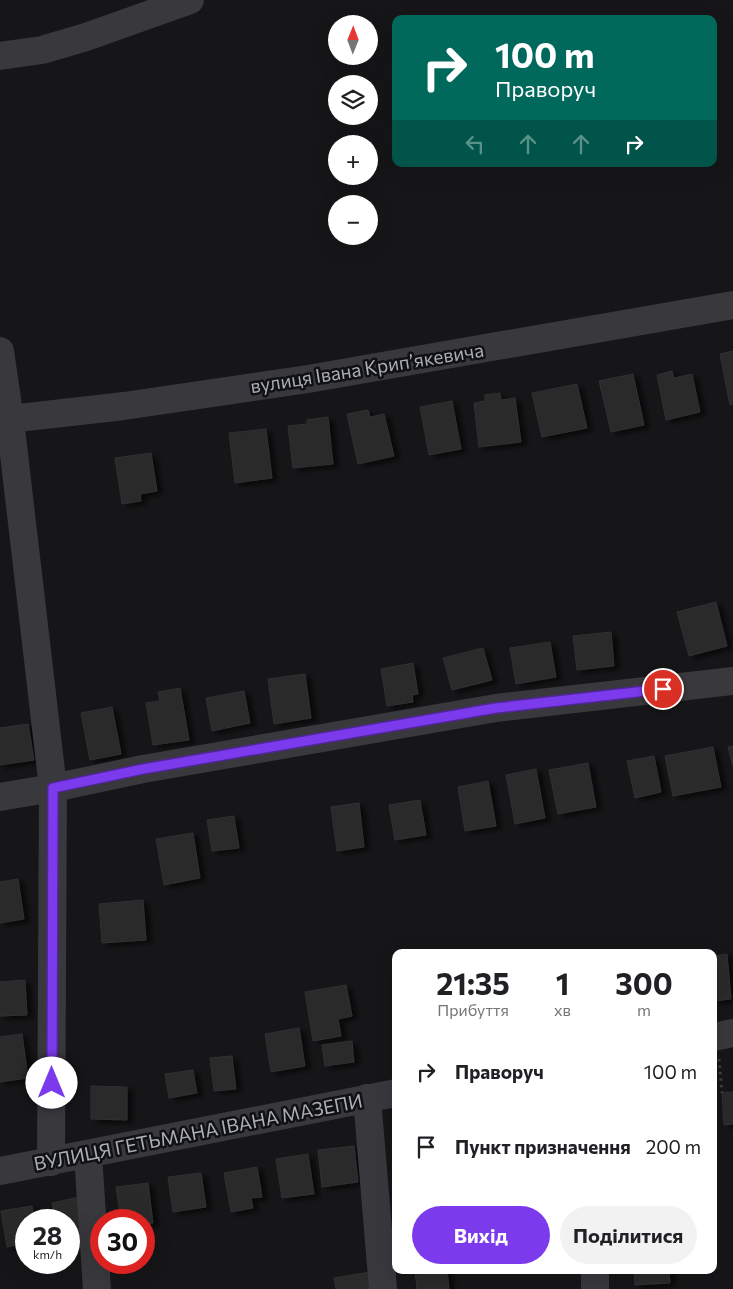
<!DOCTYPE html>
<html lang="uk">
<head>
<meta charset="utf-8">
<style>
  :root { --surface:#fff; --page:#f2f2f2; --text:#202124; --muted:#757577; --accent:#7c3aed }
  body { margin:0; font-family:Commissioner,sans-serif; background:var(--page); color:var(--text); height:100vh; display:flex; flex-direction:column; font-size:19px; white-space:nowrap }
  * { box-sizing:border-box; margin:0 }
  p { font-size:16px; color:var(--muted) }
  .icon { flex:none; width:28px; height:28px; fill:none; stroke:currentColor; stroke-width:2; stroke-linecap:round; stroke-linejoin:round }
  .map { position:relative; flex:1; overflow:hidden }
  .details { position:absolute; left:392px; top:949px; width:325px; height:325px; display:flex; flex-direction:column; background:var(--surface); border-radius:10px; box-shadow:0 5px 20px #0002 }
  .details>* { flex:none }
  .top-card { position:absolute; left:392px; top:15px; width:325px; height:152px; border-radius:10px; box-shadow:0 5px 20px #0002; background:#00695c; color:#fff; overflow:hidden }
  .needle { width:32px; rotate:1deg }
  .fabs { position:absolute; left:328px; top:15px; display:grid; gap:10px }
  .fabs a { display:grid; place-items:center; width:50px; height:50px; border-radius:50%; background:var(--surface); box-shadow:0 5px 20px #0002; font-size:25px }
  .speed { position:absolute; left:15px; top:1209px; display:flex; gap:10px; font-size:25px; font-weight:700; text-align:center }
  .speed>* { display:grid; place-content:center; width:65px; height:65px; border-radius:50%; background:var(--surface); box-shadow:0 5px 20px #0002; line-height:1 }
  .speed small { font-size:12px; font-weight:400 }
  .speed .limit { border:8px solid #d22; background:#fff; color:#111 }
  .pin { position:absolute; display:grid; place-items:center; width:42px; height:42px; color:#fff; margin:-21px; border:2px solid #fff; border-radius:50%; box-shadow:0 1px 5px #0007 }
  .me { position:absolute; width:55px; margin:-28px; rotate:0deg; stroke-linejoin:round; filter:drop-shadow(0 0 4px #0008) }
  .turn { display:flex; align-items:center; gap:18px; height:105px; padding:0 20px; font-size:22px }
  .turn .icon { width:65px; height:65px; stroke-width:2.5 }
  .turn b { display:block; font-size:35px; line-height:42px }
  .lanes { display:flex; align-items:center; height:48px; padding:0 20px; background:#0003; justify-content:center; gap:25px; direction:ltr }
  .lanes .off { opacity:.35 }
  .eta { display:flex; justify-content:space-evenly; align-items:center; height:85px; text-align:center }
  .eta b { font-size:30px; font-weight:700; line-height:35px }
  .action { display:flex; gap:10px; margin-top:auto; padding:10px 20px }
  .action a { flex:1; height:58px; border-radius:30px; background:var(--accent); color:#fff; font-size:20px; font-weight:700; line-height:58px; text-align:center }
  .action a+a { background:var(--page); color:var(--text) }
  ul { padding:0; list-style:none }
  li { display:flex; align-items:center; gap:15px; height:75px; padding:0 20px }
  li div { flex:1 }
  li b { display:block; font-size:19px }
  li em { font-style:normal }
  .map>svg:first-child { display:block }
  .building { fill:#29292c; stroke:#313134; filter:url(#shadow) }
  .lines { fill:none; stroke-linecap:round; stroke-linejoin:round }
  .path { stroke:#3e3f44; stroke-width:3; stroke-dasharray:2.5 4; stroke-linecap:butt }
  .minor { stroke:#38383d; stroke-width:28 }
  .route-casing { stroke:#51269a; stroke-width:12 }
  .route { stroke:#7c3aed; stroke-width:9 }
  .labels { text-anchor:middle; stroke-width:5; stroke-linejoin:round; paint-order:stroke }
  .street-label { font-size:19px; fill:#a9aeb8; stroke:#111113 }
</style>
</head>
<body>
<div class="map">
<svg width="733" height="1289" viewBox="0 0 733 1289">
  <defs>
    <filter id="shadow"><feDropShadow dx="5.5" dy="3" stdDeviation="2.5" flood-color="#0009"/></filter>
  </defs>
  <rect width="100%" height="100%" fill="#161618"/>
  <path class="building" d="M 733,351 L 733,404 L 730,405 L 720,354 Z
    M 672,371 L 674,378 L 692,374 L 700,412 L 666,420 L 657,375 Z
    M 633,374 L 644,425 L 611,432 L 599,381 Z
    M 577,384 L 587,428 L 542,437 L 532,393 Z
    M 500,393 L 501,400 L 515,398 L 521,442 L 479,447 L 474,403 L 485,401 L 485,395 Z
    M 452,401 L 461,449 L 429,455 L 420,407 Z
    M 368,410 L 370,417 L 384,414 L 394,456 L 358,464 L 347,414 Z
    M 328,417 L 333,464 L 293,468 L 288,426 L 307,424 L 307,420 Z
    M 266,429 L 272,478 L 235,483 L 229,433 Z
    M 151,453 L 157,491 L 140,494 L 141,501 L 122,504 L 115,458 Z
    M 716,602 L 727,646 L 689,656 L 677,612 Z
    M 611,632 L 614,666 L 577,670 L 573,636 Z
    M 550,642 L 556,677 L 516,684 L 510,648 Z
    M 483,648 L 492,680 L 452,690 L 443,658 Z
    M 413,663 L 418,694 L 412,695 L 413,702 L 387,706 L 381,669 Z
    M 305,674 L 311,718 L 274,724 L 268,679 Z
    M 180,688 L 189,740 L 153,745 L 146,703 L 160,701 L 158,692 Z
    M 244,691 L 250,723 L 212,731 L 206,698 Z
    M 112,707 L 121,754 L 90,760 L 81,713 Z
    M 28,724 L 34,760 L 0,765 L 0,728 Z
    M 733,746 L 733,767 L 728,747 Z
    M 713,747 L 721,787 L 673,796 L 665,756 Z
    M 654,756 L 661,792 L 635,798 L 627,761 Z
    M 588,763 L 596,807 L 558,814 L 549,770 Z
    M 536,769 L 545,818 L 515,824 L 506,775 Z
    M 488,781 L 496,826 L 465,831 L 458,787 Z
    M 420,800 L 426,835 L 395,840 L 389,805 Z
    M 359,803 L 364,847 L 337,851 L 331,807 Z
    M 234,816 L 239,848 L 212,851 L 207,820 Z
    M 193,833 L 200,878 L 164,885 L 156,839 Z
    M 18,879 L 24,919 L 0,923 L 0,882 Z
    M 143,900 L 146,940 L 102,943 L 99,904 Z
    M 727,954 L 731,999 L 714,1001 L 714,956 Z
    M 25,980 L 27,1015 L 0,1016 L 0,982 Z
    M 346,985 L 352,1016 L 338,1019 L 341,1036 L 313,1041 L 305,992 Z
    M 299,1028 L 305,1066 L 271,1072 L 265,1034 Z
    M 22,1034 L 28,1078 L 0,1082 L 0,1037 Z
    M 352,1041 L 354,1062 L 325,1066 L 322,1045 Z
    M 232,1056 L 236,1089 L 214,1091 L 210,1058 Z
    M 193,1070 L 197,1093 L 169,1098 L 165,1074 Z
    M 91,1086 L 127,1087 L 127,1120 L 91,1119 Z
    M 733,1092 L 733,1124 L 724,1125 L 722,1093 Z
    M 354,1146 L 358,1182 L 322,1187 L 318,1150 Z
    M 308,1154 L 314,1194 L 282,1198 L 276,1159 Z
    M 257,1167 L 262,1197 L 251,1198 L 253,1208 L 231,1212 L 224,1173 Z
    M 201,1173 L 206,1207 L 173,1212 L 168,1177 Z
    M 148,1183 L 153,1223 L 144,1224 L 144,1220 L 121,1220 L 116,1187 Z
    M 80,1197 L 87,1230 L 69,1234 L 69,1220 L 48,1220 L 47,1216 L 54,1214 L 52,1203 Z
    M 32,1206 L 34,1220 L 26,1220 L 26,1243 L 7,1247 L 1,1211 Z
    M 415,1270 L 447,1270 L 449,1289 L 417,1289 Z
    M 634,1270 L 669,1270 L 670,1283 L 635,1285 Z
    M 371,1272 L 374,1289 L 336,1289 L 334,1278 Z"/>
  <g class="lines">
    <path class="path" d="M 719,1059 L 722,1093"/>
    <path class="minor" d="M 0,56 L 42,50 L 86,37 L 190,0
      M 0,351 L 10,420 L 53,788 L 51,1162
      M 0,420 L 124,406 L 308,379 L 733,305
      M 0,797 L 53,788 L 143,769 L 496,708 L 733,681
      M 714,1037 L 733,1033
      M 367,1098 L 383,1289
      M 88,1155 L 97,1289
      M 0,1171 L 396,1093
      M 595,1270 L 595,1289"/>
  </g>
  <g class="lines">
    <g class="route-casing">
      <path id="route" d="M 52,1083 L 53,788 L 143,769 L 496,708 L 663,689"/>
    </g>
    <use href="#route" class="route"/>
  </g>
  <g class="labels">
    <g class="street-label">
      <text transform="translate(367 368) rotate(-9)" y="7">вулиця Івана Крипʼякевича</text>
      <text transform="translate(198 1132) rotate(-11)" y="7">ВУЛИЦЯ ГЕТЬМАНА ІВАНА МАЗЕПИ</text>
    </g>
  </g>
</svg>
<div class="fabs">
<a><svg class="needle" viewBox="-14 -14 28 28"><path d="M0-13l5 13h-10z" fill="#e53935"/><path d="M0 13l5-13h-10z" fill="#757577"/></svg></a>
<a><svg class="icon" aria-label="layers" viewBox="0 0 24 24"><path d="M12 4l9 5-9 5-9-5zM3 14l9 5 9-5"/></svg></a>
<a>+</a>
<a>−</a>
</div>
<div class="speed"><div>28<small>km/h</small></div><div class="limit">30</div></div>
<div class="pin" style="left:663px;top:689px;background:#d93025"><svg class="icon" aria-label="arrive" viewBox="0 0 24 24"><path d="M6 21V4h12l-3 4 3 4H6"/></svg></div>
<svg class="me" style="left:52px;top:1083px" viewBox="-20 -20 40 40"><circle r="19" fill="#fff"/><path d="M0-13L10 11 0 6-10 11z" fill="#7c3aed"/></svg>
<div class="top-card">
<div class="turn"><svg class="icon" aria-label="right" viewBox="0 0 24 24"><path d="M7 20v-9h11M14 6l5 5-5 5"/></svg><div><b>100 m</b>Праворуч</div></div>
<div class="lanes"><svg class="icon off" aria-label="left" viewBox="0 0 24 24"><path d="M17 20v-9H6M10 6l-5 5 5 5"/></svg><svg class="icon off" aria-label="ahead" viewBox="0 0 24 24"><path d="M12 20V5M6 11l6-6 6 6"/></svg><svg class="icon off" aria-label="ahead" viewBox="0 0 24 24"><path d="M12 20V5M6 11l6-6 6 6"/></svg><svg class="icon" aria-label="right" viewBox="0 0 24 24"><path d="M7 20v-9h11M14 6l5 5-5 5"/></svg></div>
</div>
<section class="details">
<div class="eta">
<div><b>21:35</b><p>Прибуття</p></div>
<div><b>1</b><p>хв</p></div>
<div><b>300</b><p>m</p></div>
</div>
<ul>
<li><svg class="icon" aria-label="right" viewBox="0 0 24 24"><path d="M7 20v-9h11M14 6l5 5-5 5"/></svg><div><b>Праворуч</b></div><em>100 m</em></li>
<li><svg class="icon" aria-label="arrive" viewBox="0 0 24 24"><path d="M6 21V4h12l-3 4 3 4H6"/></svg><div><b>Пункт призначення</b></div><em>200 m</em></li>
</ul>
<div class="action"><a>Вихід</a><a>Поділитися</a></div>
</section>
</div>
</body>
</html>
